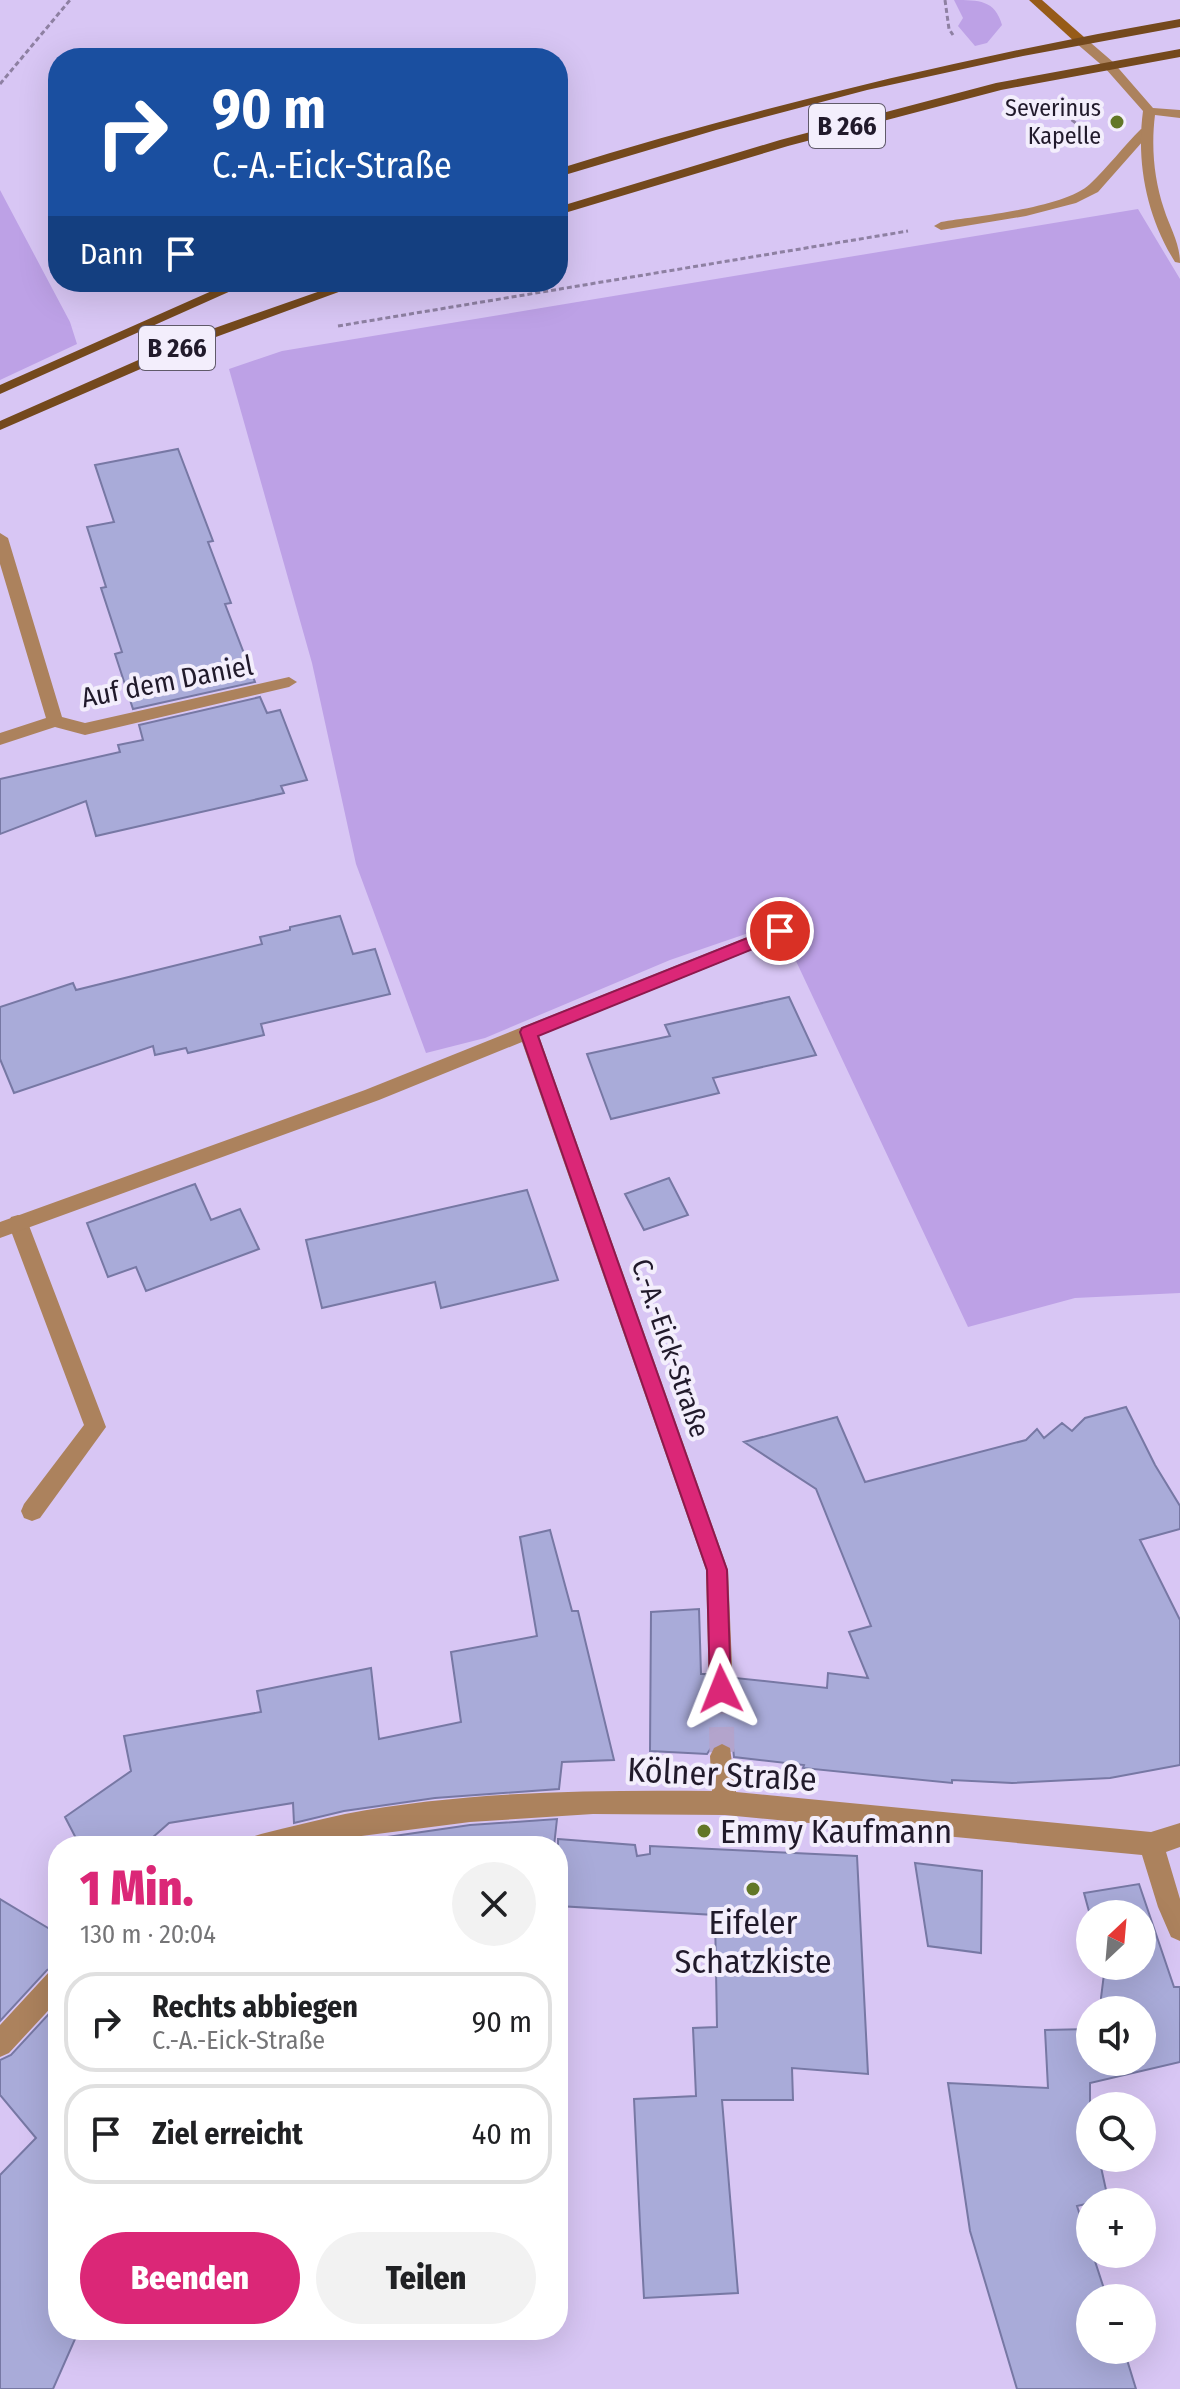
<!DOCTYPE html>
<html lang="de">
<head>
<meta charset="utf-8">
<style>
  :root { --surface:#fff; --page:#f2f2f2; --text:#202124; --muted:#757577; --line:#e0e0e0; --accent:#db2777 }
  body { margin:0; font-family:"Fira Sans Condensed",sans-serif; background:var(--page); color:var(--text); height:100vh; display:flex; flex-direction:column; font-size:30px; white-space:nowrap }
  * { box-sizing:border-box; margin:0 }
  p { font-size:26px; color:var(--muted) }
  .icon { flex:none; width:44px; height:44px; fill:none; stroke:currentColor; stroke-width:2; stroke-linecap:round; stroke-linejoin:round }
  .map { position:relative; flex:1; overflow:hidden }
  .drawer { position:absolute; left:48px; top:1836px; width:520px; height:504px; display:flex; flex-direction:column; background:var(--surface); border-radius:32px; box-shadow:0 8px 32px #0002 }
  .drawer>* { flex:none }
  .guide { position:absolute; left:48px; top:48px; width:520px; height:244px; border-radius:32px; box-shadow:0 8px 32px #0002; background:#1a4fa0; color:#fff; overflow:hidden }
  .needle { width:52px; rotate:26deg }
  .fabs { position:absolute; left:1076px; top:1900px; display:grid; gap:16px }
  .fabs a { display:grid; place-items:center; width:80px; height:80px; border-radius:50%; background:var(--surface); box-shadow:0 8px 32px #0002; font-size:40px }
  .pin { position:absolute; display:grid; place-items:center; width:68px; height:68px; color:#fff; margin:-34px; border:4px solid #fff; border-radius:50%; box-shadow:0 2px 8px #0007 }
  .me { position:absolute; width:88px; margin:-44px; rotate:358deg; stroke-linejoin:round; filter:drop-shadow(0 0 6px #0008) }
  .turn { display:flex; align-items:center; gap:28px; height:168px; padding:0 32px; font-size:36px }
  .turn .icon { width:104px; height:104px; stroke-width:2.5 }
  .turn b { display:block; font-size:56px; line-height:68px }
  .then { display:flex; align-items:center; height:76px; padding:0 32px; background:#0003; gap:16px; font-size:30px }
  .round { display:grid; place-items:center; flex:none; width:84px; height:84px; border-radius:42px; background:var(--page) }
  .head { display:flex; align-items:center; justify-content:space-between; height:136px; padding:0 32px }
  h1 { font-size:48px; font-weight:800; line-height:60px; color:var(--accent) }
  .primary-button { display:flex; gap:16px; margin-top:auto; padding:16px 32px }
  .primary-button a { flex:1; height:92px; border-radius:48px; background:var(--accent); color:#fff; font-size:32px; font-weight:800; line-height:92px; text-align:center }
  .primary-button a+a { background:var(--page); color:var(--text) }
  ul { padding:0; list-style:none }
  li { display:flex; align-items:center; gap:24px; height:100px; margin:0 16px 12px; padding:0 16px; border:4px solid var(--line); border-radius:32px }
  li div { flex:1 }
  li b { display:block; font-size:30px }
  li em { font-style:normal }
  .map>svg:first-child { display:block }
  .green { fill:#bda1e6 }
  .building { fill:#a9abd9; stroke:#7778a4; stroke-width:2 }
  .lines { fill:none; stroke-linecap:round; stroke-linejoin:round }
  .street-tunnel { stroke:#b3a4cc; stroke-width:25; stroke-dasharray:25 13; stroke-linecap:butt }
  .path { stroke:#8e80a2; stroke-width:3; stroke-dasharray:5 3; stroke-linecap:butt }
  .lane { fill:#ac825d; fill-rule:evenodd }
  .street { fill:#ac825d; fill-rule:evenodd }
  .secondary { fill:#975b18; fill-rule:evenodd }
  .primary { fill:#74491d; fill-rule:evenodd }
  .route { fill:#db2777; stroke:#8e194d; stroke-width:2 }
  .poi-dot { fill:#627727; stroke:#f3eefc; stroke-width:3 }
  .labels { text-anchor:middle; stroke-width:8; stroke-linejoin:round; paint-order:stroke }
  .far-poi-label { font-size:24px; fill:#211a2b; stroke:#f3eefc; text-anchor:end }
  .shield { fill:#f3eefc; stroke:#605a6a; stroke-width:2 }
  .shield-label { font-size:26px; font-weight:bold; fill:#211a2b }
  .street-label { font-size:28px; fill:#211a2b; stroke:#f3eefc }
  .near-street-label { font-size:34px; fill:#211a2b; stroke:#f3eefc }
  .near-poi-label { font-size:34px; fill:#211a2b; stroke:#f3eefc; text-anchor:start }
</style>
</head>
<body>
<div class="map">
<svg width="1180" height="2389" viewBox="0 0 1180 2389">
  <rect width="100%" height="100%" fill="#d8c6f4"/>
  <path class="green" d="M 954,0 C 979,0 995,0 1002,25 L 987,43 L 975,46 L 958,26 L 963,18 Z
    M 0,190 L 70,322 L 77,344 L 0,380 Z
    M 1138,209 L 1180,279 L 1180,1293 L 1075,1298 L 968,1327 L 788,944 L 763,928 L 670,960 L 485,1038 L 426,1053 L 356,864 L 312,663 L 229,369 L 282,351 Z"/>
  <path class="building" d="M 178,449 L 213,541 L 208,542 L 231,603 L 225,604 L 255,682 L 133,709 L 115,654 L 122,652 L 101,588 L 106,587 L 87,527 L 114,522 L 95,465 Z
    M 260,697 L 267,713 L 280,710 L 307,780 L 281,786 L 284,793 L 96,836 L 86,801 L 0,834 L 0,779 L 120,752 L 118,745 L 143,740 L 139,725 Z
    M 340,916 L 353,954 L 375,949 L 390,994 L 261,1024 L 264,1035 L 188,1053 L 186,1048 L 155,1055 L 153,1046 L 14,1093 L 0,1059 L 0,1007 L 73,983 L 76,990 L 262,944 L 260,937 L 290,930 L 290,927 Z
    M 789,997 L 816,1055 L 713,1078 L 719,1093 L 611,1119 L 587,1054 L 670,1036 L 665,1025 Z
    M 669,1178 L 688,1215 L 644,1230 L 625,1194 Z
    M 195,1184 L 211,1220 L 240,1209 L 259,1249 L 146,1291 L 136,1267 L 108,1277 L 87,1223 Z
    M 527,1190 L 558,1280 L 441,1308 L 435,1282 L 322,1308 L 306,1240 Z
    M 1126,1407 L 1155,1465 L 1180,1506 L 1180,1529 L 1140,1540 L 1180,1620 L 1180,1765 L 1110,1778 L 1012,1783 L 952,1780 L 952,1783 L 803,1768 L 804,1765 L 734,1757 L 733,1748 L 723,1741 L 713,1745 L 707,1754 L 650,1751 L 651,1612 L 699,1609 L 701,1674 L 706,1674 L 706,1689 L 710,1698 L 720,1703 L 732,1698 L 736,1689 L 736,1678 L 827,1688 L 828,1673 L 868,1678 L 849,1632 L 871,1626 L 816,1489 L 744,1442 L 837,1417 L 865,1482 L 1026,1440 L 1037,1429 L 1044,1438 L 1062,1423 L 1072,1431 L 1085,1418 Z
    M 550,1530 L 572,1611 L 578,1611 L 614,1760 L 562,1762 L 559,1789 L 435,1798 L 344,1811 L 294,1823 L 293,1803 L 169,1823 L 143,1846 L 80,1846 L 65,1817 L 131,1771 L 124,1736 L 261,1712 L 257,1691 L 371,1668 L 379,1739 L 461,1722 L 451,1652 L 537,1636 L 520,1537 Z
    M 557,1819 L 554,1846 L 325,1846 L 470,1825 Z
    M 558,1839 L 635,1845 L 637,1856 L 650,1854 L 650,1846 L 857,1856 L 868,2074 L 792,2068 L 793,2100 L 722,2100 L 738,2293 L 644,2298 L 640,2225 L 634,2099 L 696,2096 L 693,2028 L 717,2027 L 715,1915 L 558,1906 Z
    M 915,1863 L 982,1871 L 981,1953 L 928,1946 Z
    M 1139,1884 L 1174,1987 L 1180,1987 L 1180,2062 L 1090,2083 L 1090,2158 L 1099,2158 L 1108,2199 L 1077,2206 L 1107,2298 L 1090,2298 L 1090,2350 L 1124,2350 L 1136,2389 L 1017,2389 L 970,2231 L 948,2083 L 1048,2088 L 1045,2030 L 1090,2029 L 1090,2062 L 1142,2062 L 1142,2010 L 1103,2010 L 1101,1998 L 1105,1966 L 1142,1966 L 1142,1914 L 1090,1915 L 1084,1893 Z
    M 0,1899 L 58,1934 L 58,1965 L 47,1970 L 0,2021 Z
    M 58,2004 L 58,2330 L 79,2330 L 53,2389 L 0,2389 L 0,2175 L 36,2138 L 0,2095 L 0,2060 L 11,2055 Z"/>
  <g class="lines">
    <path class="street-tunnel" d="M 721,1689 L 722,1756"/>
    <path class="path" d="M 945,0 L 949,29 L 953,35
      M 0,84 L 70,0
      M 1059,110 L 1095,138
      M 338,326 L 908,231"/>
    <path class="lane" d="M 1141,129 L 1151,132 L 1098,192 L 1076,203 L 1026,216 L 941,230 L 934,226 L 941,222 C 977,216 1065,208 1090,184 C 1108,167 1123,147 1141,129 Z
      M 18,1215 L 25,1217 L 28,1223 L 106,1427 L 40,1518 L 32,1521 L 24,1518 L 21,1511 L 24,1504 L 84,1425 L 8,1223 L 11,1217 Z"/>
    <path class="street" d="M 1076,37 L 1084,37 L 1113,62 L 1153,108 L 1180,110 L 1180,118 L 1155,115 C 1151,147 1154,179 1164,209 C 1170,228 1180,243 1180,263 L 1175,262 C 1147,217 1136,164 1143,111 L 1105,68 L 1076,43 Z
      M 0,533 L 8,538 L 62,717 L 85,723 L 289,677 L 297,682 L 289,687 L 85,735 L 55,727 L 0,745 L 0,733 L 46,718 L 0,564 Z
      M 780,924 L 786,926 L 789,931 L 786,936 L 539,1036 L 728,1570 L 733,1689 L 729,1697 L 721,1700 L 713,1697 L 709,1689 L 706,1570 L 522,1042 L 379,1100 L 0,1238 L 0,1222 L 365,1090 Z
      M 722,1744 L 730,1748 L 736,1792 L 1151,1832 L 1180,1823 L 1180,1847 L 1166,1852 L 1180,1899 L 1180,1941 L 1171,1937 L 1158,1907 L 1142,1855 L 725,1815 L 593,1814 L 470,1822 L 346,1838 L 312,1846 L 249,1846 L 252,1837 L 261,1834 C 289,1827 317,1820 345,1814 C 465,1791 590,1790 712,1791 L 710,1756 L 714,1748 Z
      M 58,1968 L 58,2000 L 9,2053 L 0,2057 L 0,2025 L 49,1972 Z"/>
    <path class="secondary" d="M 1029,0 L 1042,0 L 1084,37 L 1084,43 L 1076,43 Z"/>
    <path class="primary" d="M 1180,19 L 1180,27 L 1023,56 L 867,90 L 716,130 L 558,177 L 558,169 C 762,106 969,56 1180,19 Z
      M 1180,49 L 1180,57 L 1001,90 L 788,146 L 558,215 L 558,207 L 780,140 L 996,83 Z
      M 232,282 L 251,282 L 0,394 L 0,385 Z
      M 346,282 L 366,282 L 205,341 L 0,430 L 0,421 L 195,335 Z"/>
  </g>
  <path class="route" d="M 780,925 L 788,931 L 785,936 L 538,1036 L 727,1570 L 731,1689 L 728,1697 L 721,1700 L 713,1697 L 710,1689 L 707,1570 L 520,1032 L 522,1028 Z"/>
  <g class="poi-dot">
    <circle cx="1117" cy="122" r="8"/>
    <circle cx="704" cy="1831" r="8"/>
    <circle cx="753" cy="1889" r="8"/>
  </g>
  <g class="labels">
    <g class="far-poi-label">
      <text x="1101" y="116">Severinus<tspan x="1101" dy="28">Kapelle</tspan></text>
    </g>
    <g class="shield">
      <rect x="809" y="104" width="76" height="44" rx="6"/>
      <rect x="139" y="326" width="76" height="44" rx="6"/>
    </g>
    <g class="shield-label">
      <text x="847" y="135">B 266</text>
      <text x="177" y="357">B 266</text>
    </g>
    <g class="street-label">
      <text transform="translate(167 681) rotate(-11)" y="10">Auf dem Daniel</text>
      <text transform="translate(671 1348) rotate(71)" y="10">C.-A.-Eick-Straße</text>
    </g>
    <g class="near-street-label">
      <text transform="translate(722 1774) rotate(3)" y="12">Kölner Straße</text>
    </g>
    <g class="near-poi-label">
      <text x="720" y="1843">Emmy Kaufmann</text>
      <text x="753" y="1934" text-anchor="middle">Eifeler<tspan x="753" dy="39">Schatzkiste</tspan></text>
    </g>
  </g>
</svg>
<div class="fabs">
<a><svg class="needle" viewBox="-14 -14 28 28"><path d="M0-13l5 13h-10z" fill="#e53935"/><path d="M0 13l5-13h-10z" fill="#757577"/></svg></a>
<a><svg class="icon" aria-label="sound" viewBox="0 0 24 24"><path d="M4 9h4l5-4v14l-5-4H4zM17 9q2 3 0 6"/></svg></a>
<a><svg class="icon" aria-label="search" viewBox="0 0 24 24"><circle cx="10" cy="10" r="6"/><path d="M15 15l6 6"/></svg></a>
<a>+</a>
<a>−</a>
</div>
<div class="pin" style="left:780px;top:931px;background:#d93025"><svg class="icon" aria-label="arrive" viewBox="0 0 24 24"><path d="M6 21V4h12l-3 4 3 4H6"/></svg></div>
<svg class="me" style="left:721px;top:1689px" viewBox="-20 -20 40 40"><path d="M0-17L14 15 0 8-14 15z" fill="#db2777" stroke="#fff" stroke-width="4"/></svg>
<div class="guide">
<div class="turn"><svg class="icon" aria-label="right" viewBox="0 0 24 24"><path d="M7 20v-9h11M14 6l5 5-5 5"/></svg><div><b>90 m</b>C.-A.-Eick-Straße</div></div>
<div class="then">Dann<svg class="icon" aria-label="arrive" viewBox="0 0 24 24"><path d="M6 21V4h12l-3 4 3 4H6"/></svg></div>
</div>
<section class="drawer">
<div class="head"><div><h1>1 Min.</h1><p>130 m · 20:04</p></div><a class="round"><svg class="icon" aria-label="close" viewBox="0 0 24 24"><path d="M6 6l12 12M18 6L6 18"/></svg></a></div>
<ul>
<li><svg class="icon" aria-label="right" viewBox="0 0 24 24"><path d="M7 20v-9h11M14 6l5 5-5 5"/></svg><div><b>Rechts abbiegen</b><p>C.-A.-Eick-Straße</p></div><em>90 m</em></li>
<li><svg class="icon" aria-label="arrive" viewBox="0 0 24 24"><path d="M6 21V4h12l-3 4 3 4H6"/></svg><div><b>Ziel erreicht</b></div><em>40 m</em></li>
</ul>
<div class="primary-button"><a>Beenden</a><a>Teilen</a></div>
</section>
</div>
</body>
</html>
